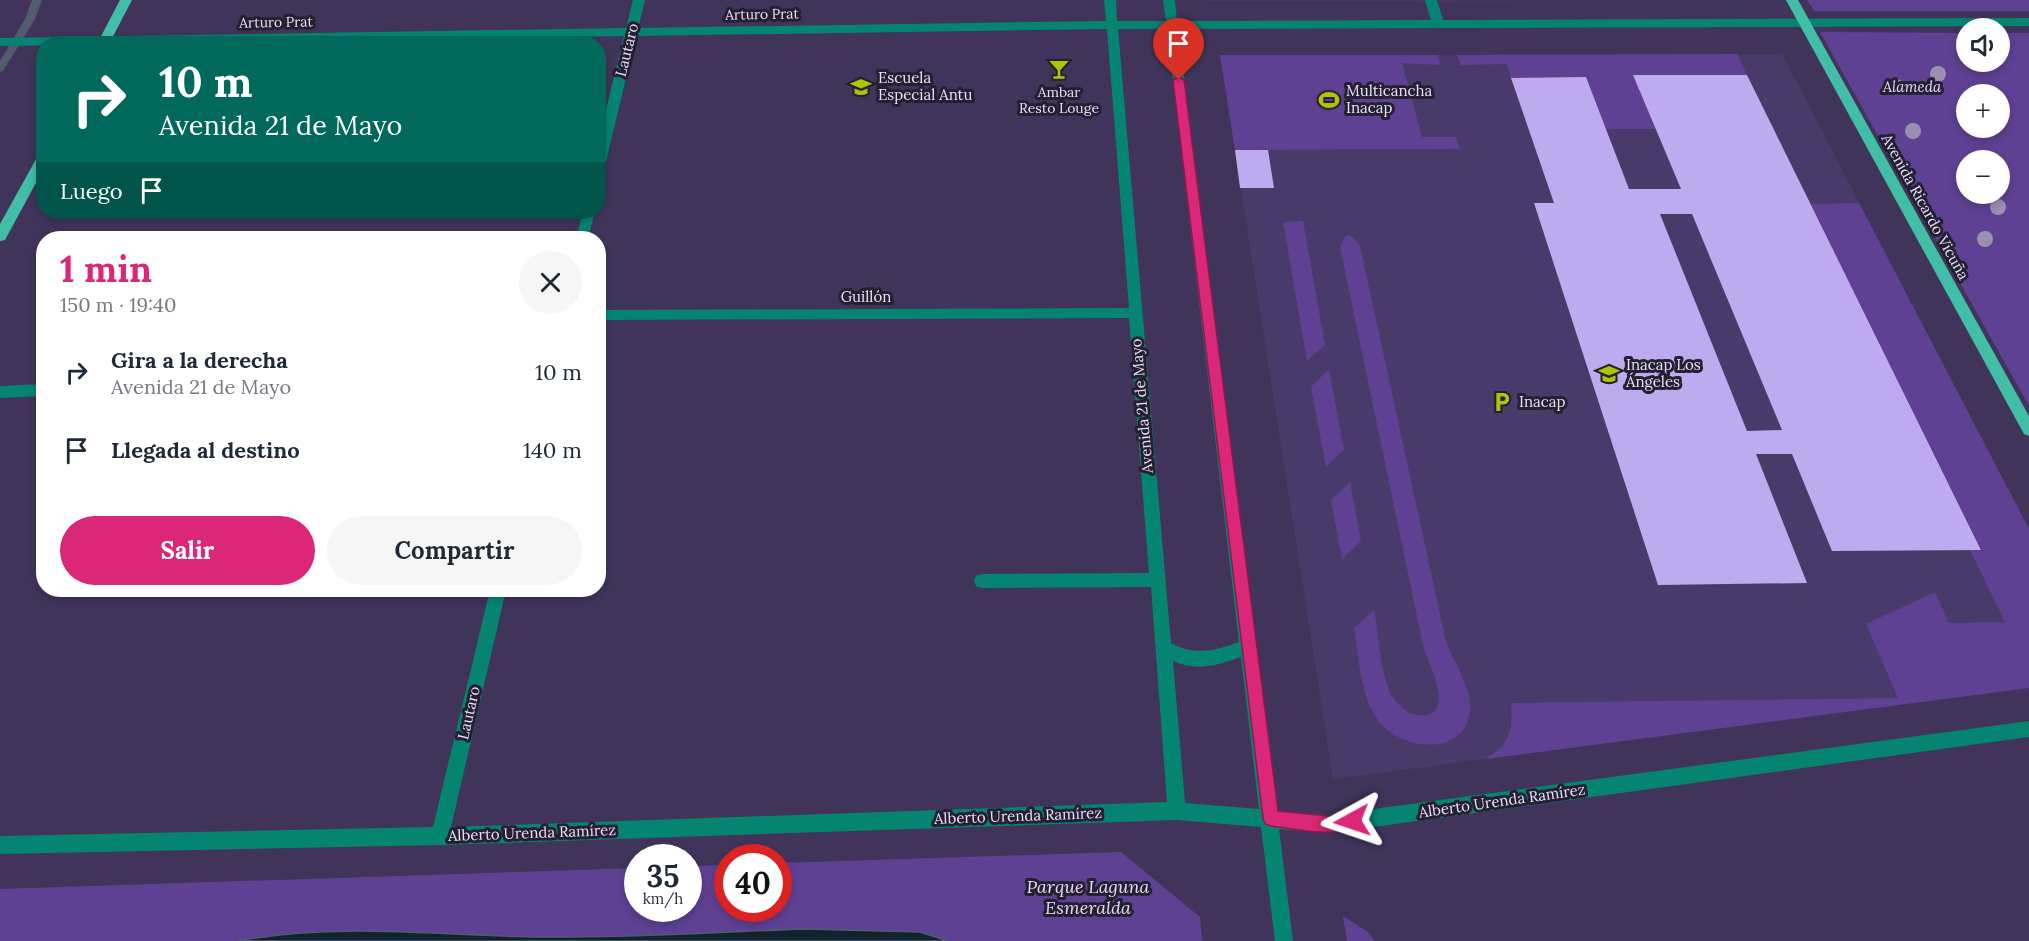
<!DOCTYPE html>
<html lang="es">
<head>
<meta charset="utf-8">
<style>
  :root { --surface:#fff; --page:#f6f6f7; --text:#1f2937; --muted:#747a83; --accent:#db2777 }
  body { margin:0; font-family:Lora,serif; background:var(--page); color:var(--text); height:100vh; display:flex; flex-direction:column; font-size:22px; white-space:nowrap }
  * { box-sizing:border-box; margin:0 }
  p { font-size:20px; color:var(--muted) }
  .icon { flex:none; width:33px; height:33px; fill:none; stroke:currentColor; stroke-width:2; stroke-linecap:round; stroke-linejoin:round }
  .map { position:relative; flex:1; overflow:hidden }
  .details { position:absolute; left:36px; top:231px; width:570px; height:366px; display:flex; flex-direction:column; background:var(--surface); border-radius:24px; box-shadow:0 3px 9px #0003 }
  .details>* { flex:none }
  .banner { position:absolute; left:36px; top:36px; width:570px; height:183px; border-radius:24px; box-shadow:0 3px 9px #0003; background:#00695c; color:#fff; overflow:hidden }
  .buttons { position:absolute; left:1956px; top:18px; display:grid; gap:12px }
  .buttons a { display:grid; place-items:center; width:54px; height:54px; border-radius:50%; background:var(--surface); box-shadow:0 3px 9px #0003; font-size:30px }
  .speed { position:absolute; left:624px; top:844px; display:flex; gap:12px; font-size:30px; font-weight:700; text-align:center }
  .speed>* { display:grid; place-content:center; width:78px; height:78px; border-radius:50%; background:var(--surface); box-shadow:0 3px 9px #0003; line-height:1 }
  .speed small { font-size:15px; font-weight:400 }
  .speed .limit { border:9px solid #d22; background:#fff; color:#111 }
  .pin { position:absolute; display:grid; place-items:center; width:51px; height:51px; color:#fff; margin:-62px -26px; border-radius:50% 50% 50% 0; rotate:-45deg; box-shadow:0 0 6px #0007 }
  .pin .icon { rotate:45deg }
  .me { position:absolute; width:66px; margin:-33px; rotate:265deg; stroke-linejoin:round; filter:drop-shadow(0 0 4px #0008) }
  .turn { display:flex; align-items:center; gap:21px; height:126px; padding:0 24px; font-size:27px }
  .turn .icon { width:78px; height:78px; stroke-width:2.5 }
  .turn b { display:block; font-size:42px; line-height:51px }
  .then { display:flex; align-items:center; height:57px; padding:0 24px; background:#0003; gap:12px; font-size:22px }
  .round { display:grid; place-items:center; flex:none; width:63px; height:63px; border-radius:32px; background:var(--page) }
  .summary { display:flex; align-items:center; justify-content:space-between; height:102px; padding:0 24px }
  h1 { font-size:36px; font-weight:700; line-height:45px; color:var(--accent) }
  .action { display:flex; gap:12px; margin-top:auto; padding:12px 24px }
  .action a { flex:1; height:69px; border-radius:36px; background:var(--accent); color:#fff; font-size:24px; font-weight:700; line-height:69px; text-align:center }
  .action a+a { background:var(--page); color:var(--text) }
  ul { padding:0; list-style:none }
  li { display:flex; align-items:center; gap:18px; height:78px; padding:0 24px }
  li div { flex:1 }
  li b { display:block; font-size:22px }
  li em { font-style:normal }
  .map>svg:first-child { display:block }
  .built { fill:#493b69 }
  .green { fill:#5e4192; fill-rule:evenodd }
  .water { fill:#11232f; stroke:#515c6c; stroke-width:1.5 }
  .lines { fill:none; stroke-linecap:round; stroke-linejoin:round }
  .stream { fill:#515c6c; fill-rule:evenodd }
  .building { fill:#bdaaef; fill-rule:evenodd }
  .minor { fill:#058571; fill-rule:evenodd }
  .major { fill:#42bea6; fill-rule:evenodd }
  .tree { fill:#998fb1 }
  .route { fill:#db2777; stroke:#8e194d; stroke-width:1.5 }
  .labels { text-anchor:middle; stroke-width:6; stroke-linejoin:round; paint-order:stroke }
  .far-street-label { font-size:14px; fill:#e6e0f9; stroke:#251f31 }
  .far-poi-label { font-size:14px; fill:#e6e0f9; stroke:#251f31 }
  .street-label { font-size:15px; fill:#e6e0f9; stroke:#251f31 }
  .poi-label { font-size:15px; fill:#e6e0f9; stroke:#251f31; text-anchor:start }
  .park-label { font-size:15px; font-style:italic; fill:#e2daf7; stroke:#251f31 }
  .near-park-label { font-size:18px; font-style:italic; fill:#e2daf7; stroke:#251f31 }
</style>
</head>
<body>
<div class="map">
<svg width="2029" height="941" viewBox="0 0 2029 941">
  <rect width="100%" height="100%" fill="#40345b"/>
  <path class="built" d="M 1209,0 L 1755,0 L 1209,1 Z
    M 1782,54 L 2029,529 L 2029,688 L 1333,779 L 1220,55 Z"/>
  <path class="green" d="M 1807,0 L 2029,0 L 2029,11 L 1814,11 Z
    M 1820,32 L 1966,33 L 1966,62 L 2000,62 L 2000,33 L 2029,33 L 2029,406 ZM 1966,94 L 2000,94 L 2000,128 L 1966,128 ZM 1966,160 L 2000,160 L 2000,194 L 1966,194 Z
    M 1737,54 L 1747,75 L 1634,75 L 1656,129 L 1606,129 L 1586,77 L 1511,78 L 1507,64 L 1461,65 L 1457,55 Z
    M 1220,55 L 1438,55 L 1440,65 L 1402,63 L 1422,137 L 1456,137 L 1460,149 L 1235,150 Z
    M 1859,203 L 2029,529 L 2029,688 L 1486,759 C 1510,744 1513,731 1511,703 L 1898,698 L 1866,624 L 1935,592 L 1949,623 L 2005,622 L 1970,550 L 1981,549 L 1811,204 Z
    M 1303,221 L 1325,345 L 1307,361 L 1283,222 Z
    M 1346,235 L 1352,236 L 1360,246 L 1446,642 C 1454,663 1472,687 1470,710 C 1466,758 1400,751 1378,720 C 1360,696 1359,657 1354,628 L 1374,610 C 1379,635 1380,674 1392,696 C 1398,705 1406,713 1417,715 C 1460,720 1427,662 1423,645 L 1340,247 Z
    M 1329,369 L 1344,450 L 1326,467 L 1311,387 Z
    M 1350,482 L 1361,541 L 1342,559 L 1331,500 Z
    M 1121,852 L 1200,917 L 1202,941 L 0,941 L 0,889 L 637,868 L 638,909 L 688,909 L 689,866 L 727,865 L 728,909 L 778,909 L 779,863 Z
    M 1343,916 L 1368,932 L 1375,941 L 1347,941 Z"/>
  <path class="water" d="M 804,929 L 920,932 L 948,941 L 238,941 C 338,922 439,936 539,937 C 627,938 716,932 804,929 Z"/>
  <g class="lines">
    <path class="stream" d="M 32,0 L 42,0 L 35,19 L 3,71 L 0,72 L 0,61 L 25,19 Z"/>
  </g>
  <path class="building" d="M 1633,75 L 1747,75 L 1981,550 L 1832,551 L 1792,454 L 1756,454 L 1807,583 L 1658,585 L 1534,203 L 1554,203 L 1511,78 L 1586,77 L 1629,189 L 1681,189 ZM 1660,214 L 1692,214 L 1782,430 L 1747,431 Z
    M 1235,150 L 1268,150 L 1274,188 L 1240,188 Z"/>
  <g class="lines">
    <path class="minor" d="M 633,0 L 645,0 L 638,28 L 1106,21 L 1104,0 L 1116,0 L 1117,21 L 1166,21 L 1163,0 L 1175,0 L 1177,21 L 1431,20 L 1425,0 L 1437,0 L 1443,20 L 2029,18 L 2029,26 L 1178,29 L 1277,811 L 1329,815 L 2029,721 L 2029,737 L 1329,833 L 1279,829 L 1293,941 L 1275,941 L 1261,827 L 1177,820 L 440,845 L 0,854 L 0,836 L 433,827 L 490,590 L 506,590 L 451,827 L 1167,802 L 1151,587 L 982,588 L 976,586 L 974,581 L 976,576 L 982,574 L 1149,573 L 1129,318 L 598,320 L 598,310 L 1129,308 L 1107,29 L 636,36 L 604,170 L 598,174 L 598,142 L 624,36 L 0,46 L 0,38 L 626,28 ZM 1118,29 L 1167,29 L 1239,642 C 1215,651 1194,656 1171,643 ZM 1241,657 L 1259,809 L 1185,803 L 1173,661 C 1197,672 1218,665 1241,657 Z
      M 583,212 L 595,212 L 588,238 L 576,238 Z
      M 44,384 L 44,396 L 0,398 L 0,386 Z"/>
    <path class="major" d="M 120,0 L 132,0 L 109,44 L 97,44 Z
      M 1786,0 L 1798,0 L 2029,416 L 2029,436 L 2024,434 Z
      M 44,151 L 44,168 L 5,240 L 0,241 L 0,224 L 40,152 Z"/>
  </g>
  <g class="tree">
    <circle cx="1938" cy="74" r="8"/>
    <circle cx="1896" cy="87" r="8"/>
    <circle cx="1913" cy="131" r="8"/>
    <circle cx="1998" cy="207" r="8"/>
    <circle cx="1985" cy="239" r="8"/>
  </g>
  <path class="route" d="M 1179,77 L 1184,80 L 1278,811 L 1329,816 L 1352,813 L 1358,815 L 1360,821 L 1358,827 C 1332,838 1298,829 1271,826 L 1265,824 L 1263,818 L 1173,80 Z"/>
  <defs>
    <g id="bar-bare" transform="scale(1.62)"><path d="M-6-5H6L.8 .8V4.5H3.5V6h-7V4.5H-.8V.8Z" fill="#b0c501" stroke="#251f31" stroke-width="2.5" paint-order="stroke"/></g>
    <g id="school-bare" transform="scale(1.62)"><path d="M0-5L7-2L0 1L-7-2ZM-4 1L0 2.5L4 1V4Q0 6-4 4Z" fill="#b0c501" stroke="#251f31" stroke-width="2.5" paint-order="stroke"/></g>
    <g id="stadium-bare" transform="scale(1.62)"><path d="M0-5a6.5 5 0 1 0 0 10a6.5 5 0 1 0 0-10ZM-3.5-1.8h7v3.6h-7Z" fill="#b0c501" stroke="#251f31" stroke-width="2.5" paint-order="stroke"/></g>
    <g id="university-bare" transform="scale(1.62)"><path d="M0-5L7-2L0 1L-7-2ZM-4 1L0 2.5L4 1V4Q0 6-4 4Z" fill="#b0c501" stroke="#251f31" stroke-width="2.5" paint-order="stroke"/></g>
    <g id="parking-bare" transform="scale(1.62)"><path d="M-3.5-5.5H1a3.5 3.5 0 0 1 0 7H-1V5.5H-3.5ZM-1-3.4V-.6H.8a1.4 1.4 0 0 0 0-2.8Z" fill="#b0c501" stroke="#251f31" stroke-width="2.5" paint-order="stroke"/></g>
  </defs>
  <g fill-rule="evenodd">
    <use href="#bar-bare" x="1059" y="69"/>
    <use href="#school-bare" x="861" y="87"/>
    <use href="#stadium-bare" x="1329" y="100"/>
    <use href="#university-bare" x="1609" y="374"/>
    <use href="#parking-bare" x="1502" y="402"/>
  </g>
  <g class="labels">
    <g class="far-street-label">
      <text transform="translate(762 14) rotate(-1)" y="5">Arturo Prat</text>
      <text transform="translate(276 22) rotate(-1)" y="5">Arturo Prat</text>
    </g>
    <g class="far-poi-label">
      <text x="1059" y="97">Ambar<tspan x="1059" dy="16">Resto Louge</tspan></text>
    </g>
    <g class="street-label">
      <text transform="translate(627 50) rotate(-76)" y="5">Lautaro</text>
      <text transform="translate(1925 207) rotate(61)" y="5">Avenida Ricardo Vicuña</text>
      <text x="866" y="302">Guillón</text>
      <text transform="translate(1142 406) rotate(-95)" y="5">Avenida 21 de Mayo</text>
      <text transform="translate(469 713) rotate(-77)" y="5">Lautaro</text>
      <text transform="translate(1502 801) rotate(-8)" y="5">Alberto Urenda Ramírez</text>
      <text transform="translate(1018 816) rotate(-2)" y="5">Alberto Urenda Ramírez</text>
      <text transform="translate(532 833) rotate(-2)" y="5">Alberto Urenda Ramírez</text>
    </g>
    <g class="poi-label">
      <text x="878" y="83">Escuela<tspan x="878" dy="17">Especial Antu</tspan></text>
      <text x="1346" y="96">Multicancha<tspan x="1346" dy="17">Inacap</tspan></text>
      <text x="1626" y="370">Inacap Los<tspan x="1626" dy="17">Ángeles</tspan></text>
      <text x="1519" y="407">Inacap</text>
    </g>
    <g class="park-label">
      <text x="1912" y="92">Alameda</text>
    </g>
    <g class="near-park-label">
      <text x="1088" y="893">Parque Laguna<tspan x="1088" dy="21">Esmeralda</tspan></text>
    </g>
  </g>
</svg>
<div class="buttons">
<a><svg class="icon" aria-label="sound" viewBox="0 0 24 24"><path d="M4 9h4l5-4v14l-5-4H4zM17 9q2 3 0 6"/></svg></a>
<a>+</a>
<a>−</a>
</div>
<div class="speed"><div>35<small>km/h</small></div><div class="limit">40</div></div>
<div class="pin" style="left:1179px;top:80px;background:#d93025"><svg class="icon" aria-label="arrive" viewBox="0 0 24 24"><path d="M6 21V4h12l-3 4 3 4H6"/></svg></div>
<svg class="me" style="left:1352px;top:821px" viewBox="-20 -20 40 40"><path d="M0-17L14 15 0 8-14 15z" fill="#db2777" stroke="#fff" stroke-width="4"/></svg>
<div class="banner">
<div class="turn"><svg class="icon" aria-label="right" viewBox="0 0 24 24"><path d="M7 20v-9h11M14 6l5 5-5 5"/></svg><div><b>10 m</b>Avenida 21 de Mayo</div></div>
<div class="then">Luego<svg class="icon" aria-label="arrive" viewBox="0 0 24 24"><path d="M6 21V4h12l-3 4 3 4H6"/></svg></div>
</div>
<section class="details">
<div class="summary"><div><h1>1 min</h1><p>150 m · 19:40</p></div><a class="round"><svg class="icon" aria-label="close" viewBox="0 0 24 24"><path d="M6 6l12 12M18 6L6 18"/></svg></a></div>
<ul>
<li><svg class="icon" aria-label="right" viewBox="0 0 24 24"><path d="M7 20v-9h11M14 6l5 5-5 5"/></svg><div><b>Gira a la derecha</b><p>Avenida 21 de Mayo</p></div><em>10 m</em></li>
<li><svg class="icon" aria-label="arrive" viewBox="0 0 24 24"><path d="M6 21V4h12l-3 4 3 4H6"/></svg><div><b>Llegada al destino</b></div><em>140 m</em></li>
</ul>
<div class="action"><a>Salir</a><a>Compartir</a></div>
</section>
</div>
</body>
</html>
